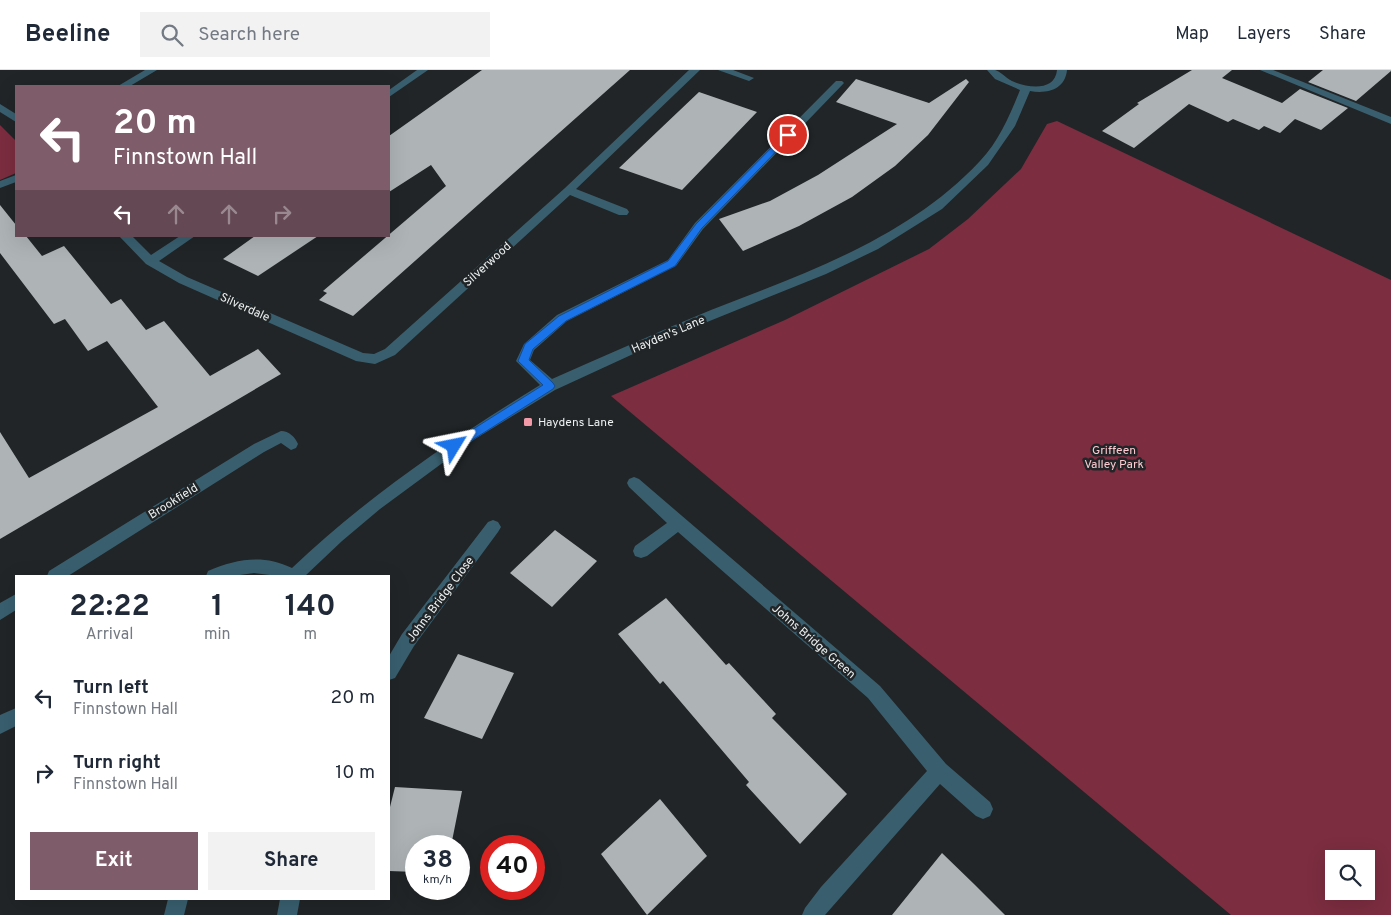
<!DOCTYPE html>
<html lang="en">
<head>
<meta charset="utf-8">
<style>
  :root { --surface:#fff; --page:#f2f2f3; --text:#1f2937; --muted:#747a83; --line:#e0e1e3; --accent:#7e5c6a }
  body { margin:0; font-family:Overpass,sans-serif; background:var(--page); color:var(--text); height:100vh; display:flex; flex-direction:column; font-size:19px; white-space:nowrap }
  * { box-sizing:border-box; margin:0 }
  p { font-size:16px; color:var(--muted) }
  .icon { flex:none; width:28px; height:28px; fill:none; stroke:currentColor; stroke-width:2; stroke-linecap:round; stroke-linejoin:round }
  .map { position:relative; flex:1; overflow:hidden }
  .drawer { position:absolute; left:15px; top:505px; width:375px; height:325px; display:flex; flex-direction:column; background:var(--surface); border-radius:0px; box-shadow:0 5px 20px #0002 }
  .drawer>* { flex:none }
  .banner { position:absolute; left:15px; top:15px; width:375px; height:152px; border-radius:0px; box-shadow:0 5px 20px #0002; background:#7e5c6a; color:#fff; overflow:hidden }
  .tools { position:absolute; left:1325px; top:780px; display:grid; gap:10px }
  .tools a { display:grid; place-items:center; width:50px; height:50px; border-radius:0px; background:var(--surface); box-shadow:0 5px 20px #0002; font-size:25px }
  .speed { position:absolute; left:405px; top:765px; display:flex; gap:10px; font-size:25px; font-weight:700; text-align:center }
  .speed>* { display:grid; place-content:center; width:65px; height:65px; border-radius:50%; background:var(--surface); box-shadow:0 5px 20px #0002; line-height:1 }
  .speed small { font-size:12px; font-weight:400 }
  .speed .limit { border:8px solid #d22; background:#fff; color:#111 }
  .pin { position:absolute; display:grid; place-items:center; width:42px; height:42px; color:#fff; margin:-21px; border:2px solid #fff; border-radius:50%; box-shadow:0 1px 5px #0007 }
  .me { position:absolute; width:55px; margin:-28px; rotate:55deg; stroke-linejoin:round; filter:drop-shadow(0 0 4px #0008) }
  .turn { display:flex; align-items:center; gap:18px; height:105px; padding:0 15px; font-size:22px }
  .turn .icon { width:65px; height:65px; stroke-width:2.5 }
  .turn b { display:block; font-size:35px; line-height:42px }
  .lanes { display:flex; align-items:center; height:48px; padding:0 15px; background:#0003; justify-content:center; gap:25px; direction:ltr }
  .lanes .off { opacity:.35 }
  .eta { display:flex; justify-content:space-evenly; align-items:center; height:85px; text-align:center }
  .eta b { font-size:30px; font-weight:700; line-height:35px }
  .cta { display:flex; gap:10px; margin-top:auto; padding:10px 15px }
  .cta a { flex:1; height:58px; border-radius:0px; background:var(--accent); color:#fff; font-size:20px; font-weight:700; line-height:58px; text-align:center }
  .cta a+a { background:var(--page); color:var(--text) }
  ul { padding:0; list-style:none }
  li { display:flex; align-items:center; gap:15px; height:75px; padding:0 15px }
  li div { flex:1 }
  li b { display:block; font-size:19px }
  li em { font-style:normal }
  header { display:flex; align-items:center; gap:30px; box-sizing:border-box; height:70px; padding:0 25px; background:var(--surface); border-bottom:1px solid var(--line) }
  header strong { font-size:24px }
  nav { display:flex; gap:28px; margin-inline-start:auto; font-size:18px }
  .search { width:350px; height:45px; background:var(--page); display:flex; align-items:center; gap:12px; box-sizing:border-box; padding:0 18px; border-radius:0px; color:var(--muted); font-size:19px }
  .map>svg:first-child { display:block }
  .green { fill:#7c2d40; fill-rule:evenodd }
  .building { fill:#aeb4b6 }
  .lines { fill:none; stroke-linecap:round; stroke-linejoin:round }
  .minor { fill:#395f6f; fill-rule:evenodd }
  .route { fill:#1a73e8; stroke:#114b97 }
  .poi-dot { fill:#f39aa9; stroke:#212527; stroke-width:2 }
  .labels { text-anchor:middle; stroke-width:5; stroke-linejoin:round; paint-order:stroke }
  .street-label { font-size:12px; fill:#edf0f1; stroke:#212527 }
  .poi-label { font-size:12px; fill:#edf0f1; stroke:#212527; text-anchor:start }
  .park-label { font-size:12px; fill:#fdccd3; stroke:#212527 }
</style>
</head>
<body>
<header>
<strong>Beeline</strong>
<div class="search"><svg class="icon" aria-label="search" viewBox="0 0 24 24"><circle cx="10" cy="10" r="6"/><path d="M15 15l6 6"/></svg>Search here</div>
<nav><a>Map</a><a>Layers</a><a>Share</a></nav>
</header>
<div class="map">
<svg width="1391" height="845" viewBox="0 0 1391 845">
  <rect width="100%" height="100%" fill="#212527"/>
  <path class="green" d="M 1057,51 L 1391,210 L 1391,845 L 1231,845 L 611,326 L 785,250 L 929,179 L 968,149 L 1021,99 L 1047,54 ZM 1334,789 L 1366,789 L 1366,821 L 1334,821 Z
    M 0,55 L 16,71 L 16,103 L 0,110 Z"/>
  <path class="building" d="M 482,0 L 630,0 L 353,246 L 319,230 L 327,223 L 323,221 L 446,116 L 431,95 L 389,122 L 389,66 Z
    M 1192,0 L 1232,0 L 1222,8 L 1282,33 L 1300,19 L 1348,38 L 1321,60 L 1295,49 L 1280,63 L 1264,56 L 1259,60 L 1233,49 L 1228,52 L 1189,34 L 1134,78 L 1102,61 L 1139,34 L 1137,33 Z
    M 1323,0 L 1391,0 L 1391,1 L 1356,31 L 1308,12 Z
    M 856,9 L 929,33 L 966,9 L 969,12 L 928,65 L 895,96 L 852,127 L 799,156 L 743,181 L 719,149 L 770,131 L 818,105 L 897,54 L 836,32 Z
    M 699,22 L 757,42 L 682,120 L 619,98 Z
    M 0,135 L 16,155 L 16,166 L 26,166 L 42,186 L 64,176 L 111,234 L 121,229 L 146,260 L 164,251 L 210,306 L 258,279 L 281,304 L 0,469 L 0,362 L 29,408 L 158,337 L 107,271 L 88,281 L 65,249 L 54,254 L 0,183 Z
    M 255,166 L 318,166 L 258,206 L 223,189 Z
    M 555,460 L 597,491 L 552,537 L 510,503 Z
    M 666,528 L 726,595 L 729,593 L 776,644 L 772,648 L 847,724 L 800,774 L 746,715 L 749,712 L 663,611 L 660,614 L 618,564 Z
    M 458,584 L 514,603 L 482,669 L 424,648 Z
    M 395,717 L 462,721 L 451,776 L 416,776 L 416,802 L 389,801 L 389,741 Z
    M 660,729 L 707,786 L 647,845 L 601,784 Z
    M 942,783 L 975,815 L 1005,845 L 892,845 Z"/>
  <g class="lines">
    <path class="minor" d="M 145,0 L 157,0 L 130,16 L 118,16 Z
      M 417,0 L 428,0 L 389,27 L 389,20 Z
      M 689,0 L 700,0 L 576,119 L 627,139 L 629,142 L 627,145 L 619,145 L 570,125 L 395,285 L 375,294 L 356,291 L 179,213 L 146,194 L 119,166 L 132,166 L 151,185 L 180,166 L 195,166 L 159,191 L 187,207 L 363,283 L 374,284 L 385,279 L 565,118 Z
      M 718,0 L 733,0 L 754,8 L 749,11 Z
      M 987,0 C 990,0 993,0 995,0 C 1000,1 1006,8 1012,11 C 1027,18 1055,22 1057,0 L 1067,0 C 1065,20 1047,24 1030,21 L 1015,56 L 988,95 L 942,139 L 878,179 L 826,204 L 670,267 L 555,320 L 475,369 L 380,439 L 342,471 L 305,506 L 277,506 L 254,503 L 233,506 L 206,506 L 208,501 C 236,489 263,484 292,498 C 369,425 451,370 540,315 L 516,291 L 524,274 L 557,245 L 668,190 L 695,153 L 836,11 L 842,11 L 844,13 L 703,159 L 676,196 L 567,251 L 534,280 L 530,290 L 552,309 C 605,286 657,262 711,240 C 806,203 908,168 980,91 C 999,71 1010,45 1020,20 L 995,9 Z
      M 1260,0 L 1273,0 L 1391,47 L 1391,54 Z
      M 0,34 L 16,44 L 16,52 L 0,42 Z
      M 16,105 L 16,112 L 0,118 L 0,111 Z
      M 281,361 C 289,361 295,367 298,374 L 296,378 L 291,380 L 281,373 L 264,382 L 68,506 L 47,506 L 49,501 L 254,374 Z
      M 634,407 L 639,409 L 880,616 L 946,694 L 990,732 L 993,739 L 990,746 L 983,749 L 976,746 L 940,714 L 825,845 L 802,845 L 805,838 L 821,817 L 927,701 L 868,628 L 678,462 L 647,486 L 641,488 L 635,486 L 633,481 L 635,476 L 667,453 L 629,417 L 627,413 L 629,409 Z
      M 493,450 L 498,452 L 501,457 L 498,462 L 414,576 L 395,608 L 389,610 L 389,586 L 402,564 L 488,452 Z
      M 16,524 L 16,540 L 0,550 L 0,533 Z
      M 16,638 L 16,656 L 0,664 L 0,645 Z
      M 168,829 L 188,829 L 184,845 L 164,845 Z
      M 280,829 L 300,829 L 297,845 L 277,845 Z"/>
  </g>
  <path class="route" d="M 786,63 L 792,65 L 702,158 L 675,196 L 566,251 L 533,279 L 529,290 L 553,313 L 555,316 L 553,319 L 458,379 L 451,379 L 449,376 L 451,373 L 543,315 L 518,291 L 525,274 L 559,246 L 668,191 L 696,154 Z"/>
  <rect class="poi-dot" x="523" y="347" width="10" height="10" rx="2.5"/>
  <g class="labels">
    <g class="street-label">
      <text transform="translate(487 194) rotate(-42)" y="4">Silverwood</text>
      <text transform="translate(245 237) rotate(24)" y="4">Silverdale</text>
      <text transform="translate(668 264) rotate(-23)" y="4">Hayden's Lane</text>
      <text transform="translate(173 431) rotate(-32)" y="4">Brookfield</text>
      <text transform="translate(440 529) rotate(-53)" y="4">Johns Bridge Close</text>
      <text transform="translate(814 571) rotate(41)" y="4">Johns Bridge Green</text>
    </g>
    <g class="poi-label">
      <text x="538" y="356">Haydens Lane</text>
    </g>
    <g class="park-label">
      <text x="1114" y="384">Griffeen<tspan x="1114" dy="14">Valley Park</tspan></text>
    </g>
  </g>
</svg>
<div class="tools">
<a><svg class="icon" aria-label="search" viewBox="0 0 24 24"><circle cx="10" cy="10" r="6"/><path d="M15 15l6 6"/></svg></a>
</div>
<div class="speed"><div>38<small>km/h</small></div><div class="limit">40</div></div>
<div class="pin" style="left:788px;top:65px;background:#d93025"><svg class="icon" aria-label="arrive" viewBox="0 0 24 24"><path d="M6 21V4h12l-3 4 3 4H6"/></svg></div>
<svg class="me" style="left:454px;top:376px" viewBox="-20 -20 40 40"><path d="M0-17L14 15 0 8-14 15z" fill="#1a73e8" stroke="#fff" stroke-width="4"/></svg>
<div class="banner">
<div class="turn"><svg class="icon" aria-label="left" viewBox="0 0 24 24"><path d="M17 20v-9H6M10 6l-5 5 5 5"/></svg><div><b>20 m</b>Finnstown Hall</div></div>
<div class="lanes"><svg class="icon" aria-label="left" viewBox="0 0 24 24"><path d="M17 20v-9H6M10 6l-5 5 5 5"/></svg><svg class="icon off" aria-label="ahead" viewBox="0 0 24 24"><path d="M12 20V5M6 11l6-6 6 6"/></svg><svg class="icon off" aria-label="ahead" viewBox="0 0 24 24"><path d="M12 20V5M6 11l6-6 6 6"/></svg><svg class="icon off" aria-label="right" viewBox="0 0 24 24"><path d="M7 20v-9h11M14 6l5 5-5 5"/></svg></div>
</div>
<section class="drawer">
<div class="eta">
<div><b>22:22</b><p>Arrival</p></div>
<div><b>1</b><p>min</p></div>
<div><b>140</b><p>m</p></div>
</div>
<ul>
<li><svg class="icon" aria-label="left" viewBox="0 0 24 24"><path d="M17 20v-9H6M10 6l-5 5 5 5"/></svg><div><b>Turn left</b><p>Finnstown Hall</p></div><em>20 m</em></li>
<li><svg class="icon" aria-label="right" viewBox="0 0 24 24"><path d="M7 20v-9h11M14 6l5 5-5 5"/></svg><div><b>Turn right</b><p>Finnstown Hall</p></div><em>10 m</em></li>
</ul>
<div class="cta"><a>Exit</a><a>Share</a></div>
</section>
</div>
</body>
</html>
